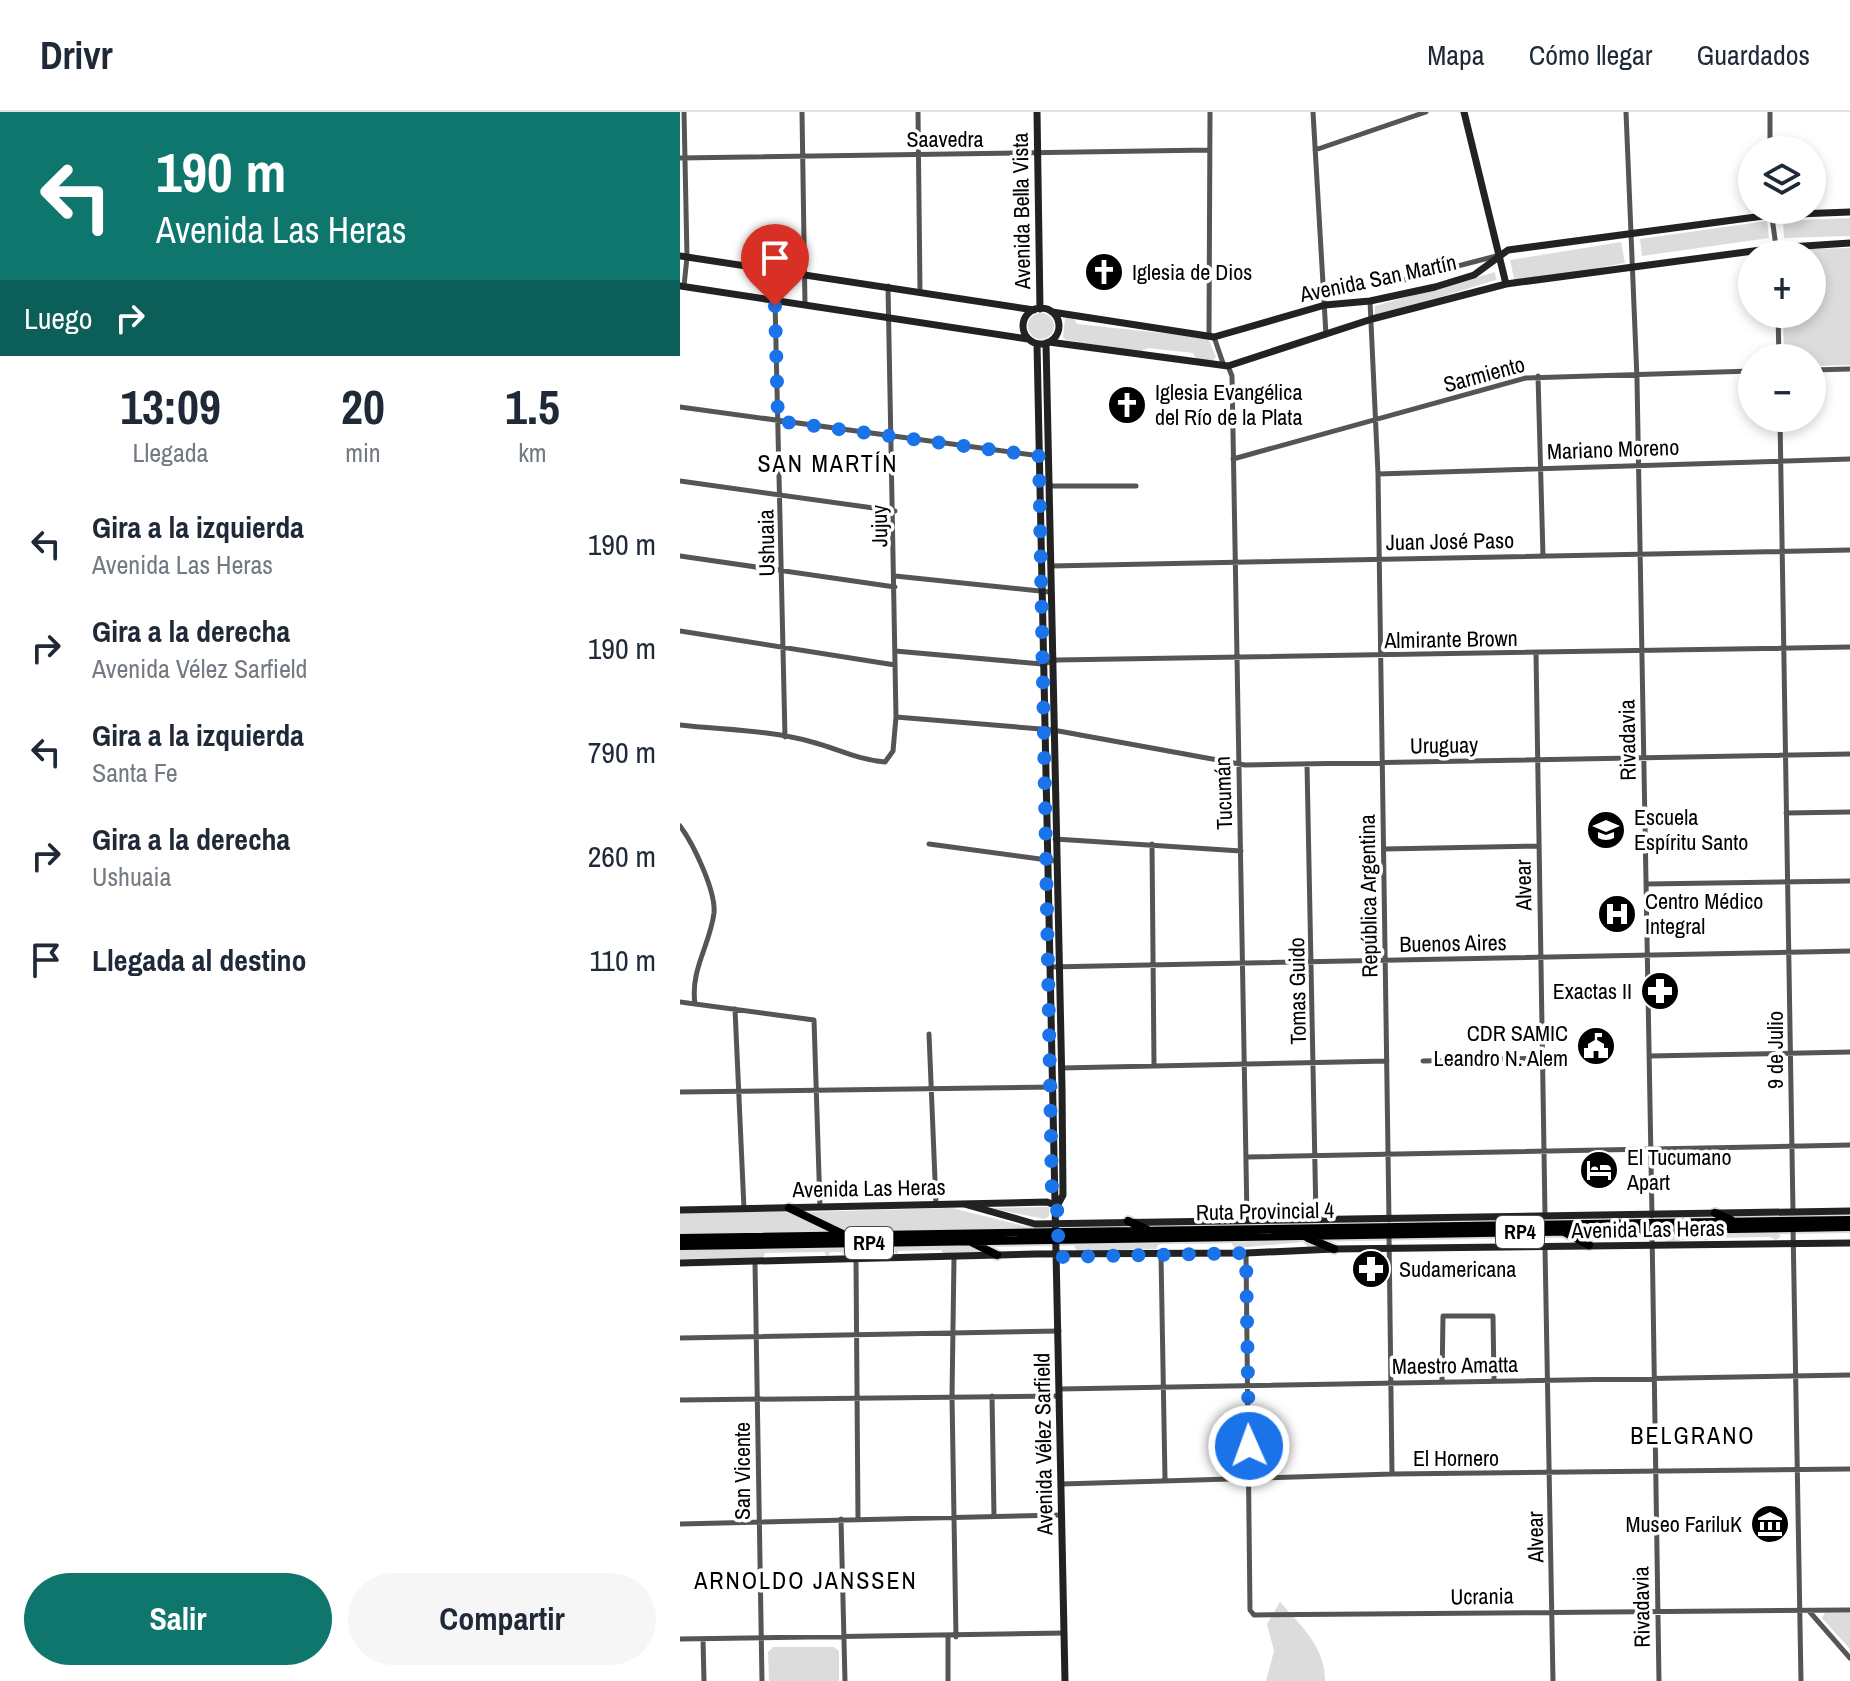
<!DOCTYPE html>
<html lang="es">
<head>
<meta charset="utf-8">
<style>
  :root { --surface:#fff; --page:#f6f6f7; --text:#1f2937; --muted:#747a83; --line:#e0e1e3; --accent:#0f766e }
  body { margin:0; font-family:"Archivo Narrow",sans-serif; background:var(--page); color:var(--text); height:100vh; display:flex; flex-direction:column; font-size:30px; white-space:nowrap }
  * { box-sizing:border-box; margin:0 }
  p { font-size:26px; color:var(--muted) }
  .icon { flex:none; width:44px; height:44px; fill:none; stroke:currentColor; stroke-width:2; stroke-linecap:round; stroke-linejoin:round }
  .map { position:relative; flex:1; overflow:hidden }
  .details { display:flex; flex-direction:column; background:var(--surface); width:680px }
  .details>* { flex:none }
  .guide { background:#0f766e; color:#fff; overflow:hidden }
  .controls { position:absolute; left:1058px; top:24px; display:grid; gap:16px }
  .controls a { display:grid; place-items:center; width:88px; height:88px; border-radius:50%; background:var(--surface); box-shadow:0 4px 12px #0003; font-size:40px }
  .pin { position:absolute; display:grid; place-items:center; width:68px; height:68px; color:#fff; margin:-82px -34px; border-radius:50% 50% 50% 0; rotate:-45deg; box-shadow:0 0 8px #0007 }
  .pin .icon { rotate:45deg }
  .me { position:absolute; width:88px; margin:-44px; rotate:358deg; stroke-linejoin:round; filter:drop-shadow(0 0 6px #0008) }
  .turn { display:flex; align-items:center; gap:28px; height:168px; padding:0 24px; font-size:36px }
  .turn .icon { width:104px; height:104px; stroke-width:2.5 }
  .turn b { display:block; font-size:56px; line-height:68px }
  .then { display:flex; align-items:center; height:76px; padding:0 24px; background:#0003; gap:16px; font-size:30px }
  .eta { display:flex; justify-content:space-evenly; align-items:center; height:136px; text-align:center }
  .eta b { font-size:48px; font-weight:800; line-height:56px }
  .cta { display:flex; gap:16px; margin-top:auto; padding:16px 24px }
  .cta a { flex:1; height:92px; border-radius:48px; background:var(--accent); color:#fff; font-size:32px; font-weight:800; line-height:92px; text-align:center }
  .cta a+a { background:var(--page); color:var(--text) }
  ul { padding:0; list-style:none }
  li { display:flex; align-items:center; gap:24px; height:104px; padding:0 24px }
  li div { flex:1 }
  li b { display:block; font-size:30px }
  li em { font-style:normal }
  header { display:flex; align-items:center; gap:48px; box-sizing:border-box; height:112px; padding:0 40px; background:var(--surface); border-bottom:2px solid var(--line) }
  header strong { font-size:38px }
  nav { display:flex; gap:44px; margin-inline-start:auto; font-size:28px }
  main { display:flex; flex:1; min-height:0 }
  .map>svg:first-child { display:block }
  .green { fill:#dcdcdc }
  .lines { fill:none; stroke-linecap:round; stroke-linejoin:round }
  .primary-casing { stroke:#dbdbdb; stroke-width:12 }
  .street { stroke:#555; stroke-width:5 }
  .secondary { stroke:#222; stroke-width:7 }
  .primary { stroke:#000; stroke-width:8 }
  .route { stroke:#1a73e8; stroke-width:14; stroke-dasharray:0 25.2 }
  .labels { text-anchor:middle; stroke-width:7; stroke-linejoin:round; paint-order:stroke }
  .shield { fill:#fff; stroke:#4c4c4c; stroke-width:2 }
  .shield-label { font-size:20px; font-weight:bold; fill:#000 }
  .street-label { font-size:22px; fill:#000; stroke:#fff }
  .poi-label { font-size:22px; fill:#000; stroke:#fff; text-anchor:start }
  .neighbourhood-label { font-size:24px; letter-spacing:2px; fill:#000; stroke:#fff }
</style>
</head>
<body>
<header>
<strong>Drivr</strong>
<nav><a>Mapa</a><a>Cómo llegar</a><a>Guardados</a></nav>
</header>
<main>
<section class="details">
<div class="guide">
<div class="turn"><svg class="icon" aria-label="left" viewBox="0 0 24 24"><path d="M17 20v-9H6M10 6l-5 5 5 5"/></svg><div><b>190 m</b>Avenida Las Heras</div></div>
<div class="then">Luego<svg class="icon" aria-label="right" viewBox="0 0 24 24"><path d="M7 20v-9h11M14 6l5 5-5 5"/></svg></div>
</div>
<div class="eta">
<div><b>13:09</b><p>Llegada</p></div>
<div><b>20</b><p>min</p></div>
<div><b>1.5</b><p>km</p></div>
</div>
<ul>
<li><svg class="icon" aria-label="left" viewBox="0 0 24 24"><path d="M17 20v-9H6M10 6l-5 5 5 5"/></svg><div><b>Gira a la izquierda</b><p>Avenida Las Heras</p></div><em>190 m</em></li>
<li><svg class="icon" aria-label="right" viewBox="0 0 24 24"><path d="M7 20v-9h11M14 6l5 5-5 5"/></svg><div><b>Gira a la derecha</b><p>Avenida Vélez Sarfield</p></div><em>190 m</em></li>
<li><svg class="icon" aria-label="left" viewBox="0 0 24 24"><path d="M17 20v-9H6M10 6l-5 5 5 5"/></svg><div><b>Gira a la izquierda</b><p>Santa Fe</p></div><em>790 m</em></li>
<li><svg class="icon" aria-label="right" viewBox="0 0 24 24"><path d="M7 20v-9h11M14 6l5 5-5 5"/></svg><div><b>Gira a la derecha</b><p>Ushuaia</p></div><em>260 m</em></li>
<li><svg class="icon" aria-label="arrive" viewBox="0 0 24 24"><path d="M6 21V4h12l-3 4 3 4H6"/></svg><div><b>Llegada al destino</b></div><em>110 m</em></li>
</ul>
<div class="cta"><a>Salir</a><a>Compartir</a></div>
</section>
<div class="map">
<svg width="1170" height="1569" viewBox="0 0 1170 1569">
  <rect width="100%" height="100%" fill="#fff"/>
  <path class="green" d="M 1170,106 L 1170,124 L 1104,126 L 1103,109 Z
    M 1087,109 L 1089,126 L 962,144 L 960,127 Z
    M 941,130 L 945,151 L 835,171 L 830,148 Z
    M 1170,136 L 1170,253 L 1132,254 L 1132,246 L 1104,246 L 1103,202 L 1132,202 L 1132,142 L 1101,142 L 1101,138 Z
    M 815,160 L 816,168 L 695,205 L 695,194 Z
    M348 214a13 13 0 1 1 26 0a13 13 0 1 1-26 0Z
    M 385,206 L 394,207 L 397,212 L 528,226 L 536,245 L 532,249 L 516,247 L 513,241 L 468,236 L 459,240 L 386,228 L 383,225 Z
    M 366,1095 L 369,1095 L 369,1104 L 365,1107 L 309,1096 Z
    M 272,1096 L 356,1117 L 170,1122 L 124,1100 Z
    M 104,1099 L 150,1120 L 0,1124 L 0,1101 Z
    M 698,1110 L 696,1112 L 464,1114 L 465,1111 Z
    M 1096,1120 L 1101,1124 L 1096,1128 L 1090,1125 L 1030,1126 L 1026,1129 L 1023,1126 L 986,1130 L 983,1126 L 985,1121 Z
    M 624,1127 L 637,1134 L 628,1135 L 623,1130 L 555,1136 L 551,1131 L 479,1132 L 476,1137 L 398,1139 L 394,1135 L 398,1131 Z
    M 288,1132 L 305,1140 L 264,1143 L 261,1138 L 218,1139 L 217,1144 L 214,1139 L 189,1140 L 187,1144 L 165,1144 L 162,1140 L 150,1140 L 148,1145 L 144,1140 L 85,1141 L 83,1146 L 0,1147 L 0,1137 Z
    M 600,1490 C 621,1513 646,1537 645,1569 L 586,1569 L 594,1539 L 587,1512 Z
    M 1145,1501 L 1170,1501 L 1170,1537 L 1142,1506 Z
    M 93,1535 L 154,1535 L 159,1539 L 159,1569 L 89,1569 L 88,1540 Z"/>
  <g class="lines">
    <g class="primary-casing">
      <path id="primary" d="M 109,1096 L 163,1122
        M 1035,1101 L 1051,1108
        M 448,1109 L 466,1117
        M 884,1120 L 909,1133
        M 0,1126 L 1170,1108
        M 628,1126 L 654,1137
        M 291,1130 L 317,1143
        M 0,1134 L 1170,1115"/>
    </g>
    <path class="street" d="M 4,0 L 7,145 L 4,174
      M 122,0 L 125,193
      M 238,0 L 240,180
      M 633,0 L 646,223
      M 946,0 L 957,267 L 972,1104
      M 1090,0 L 1090,38
      M 635,38 L 746,0
      M 0,46 L 529,38
      M 1091,98 L 1097,142
      M 720,169 L 820,143
      M 208,174 L 216,605
      M 95,189 L 105,625
      M 690,189 L 698,362 L 709,1108
      M 1098,202 L 1099,246
      M 529,222 L 530,0
      M 534,225 L 544,254
      M 548,254 L 552,264 L 567,1107
      M 1132,258 L 1170,257
      M 858,264 L 863,444
      M 0,295 L 368,345
      M 1100,306 L 1113,1100
      M 553,347 L 846,266 L 1072,259
      M 698,362 L 1170,347
      M 0,369 L 215,399
      M 370,374 L 456,374
      M 0,444 L 215,475
      M 371,454 L 1170,438
      M 215,464 L 370,480
      M 0,519 L 215,553
      M 215,539 L 362,552 L 377,548 L 1170,535
      M 856,541 L 865,1102
      M 0,613 C 43,618 90,618 132,630 C 159,637 175,647 205,650 L 213,639 L 216,605 L 373,618 L 565,653 L 1170,642
      M 627,652 L 636,1106
      M 1106,701 L 1170,700
      M 0,714 C 13,731 36,779 34,801 C 30,833 10,858 15,892
      M 375,727 L 561,739
      M 249,732 L 375,749
      M 472,732 L 474,952
      M 704,737 L 858,734
      M 967,772 L 1170,769
      M 369,855 L 1170,839
      M 0,890 L 134,908 L 140,1095
      M 55,897 L 64,1097
      M 249,922 L 256,1092
      M 969,944 L 1170,940
      M 743,949 L 861,946
      M 381,956 L 707,949
      M 0,980 L 375,975
      M 568,1045 L 1170,1033
      M 1113,1114 L 1121,1569
      M 972,1118 L 979,1569
      M 709,1122 L 712,1362
      M 865,1136 L 873,1569
      M 566,1141 L 570,1498 L 574,1503 L 1170,1498
      M 481,1143 L 485,1367
      M 274,1146 L 272,1285 L 276,1525
      M 176,1148 L 178,1407
      M 75,1150 L 82,1569
      M 0,1226 L 379,1219
      M 762,1269 L 763,1204 L 813,1204 L 814,1269
      M 380,1277 L 1170,1263
      M 312,1284 L 314,1405
      M 0,1288 L 380,1284
      M 382,1372 L 712,1362 L 1170,1357
      M 161,1407 L 165,1569
      M 0,1412 L 381,1403
      M 1129,1499 L 1170,1546
      M 268,1526 L 268,1569
      M 0,1527 L 384,1521
      M 23,1527 L 24,1569"/>
    <path class="secondary" d="M 357,0 L 360,197
      M 784,0 L 826,172
      M 0,144 L 354,198
      M 0,174 L 348,227
      M343 214a18 18 0 1 1 36 0a18 18 0 1 1-36 0Z
      M 372,200 L 534,225 L 645,193 L 690,189 L 755,175 L 794,163 L 828,138 L 1091,103 L 1170,100
      M 369,230 L 548,254 L 692,207 L 826,172 L 1096,136 L 1170,131
      M 366,231 L 382,975 L 383,1083 L 377,1094
      M 357,232 L 385,1569
      M 284,1092 L 355,1112 L 1170,1099
      M 0,1098 L 367,1090 L 377,1094
      M 0,1151 L 355,1142 L 566,1141 L 654,1137 L 1170,1131"/>
    <use href="#primary" class="primary"/>
  </g>
  <g class="lines">
    <path class="route" d="M 95,194 L 98,309 L 359,344 L 372,1082 L 377,1094 L 379,1145 L 566,1141 L 569,1334"/>
  </g>
  <defs>
    <g id="church-disc" transform="scale(2)"><circle r="9.5" fill="#000" stroke="#fff"/><path d="M-1.2-6h2.4v3.5h3.3v2.4h-3.3V6h-2.4V-.1h-3.3v-2.4h3.3Z" fill="#fff"/></g>
    <g id="school-disc" transform="scale(2)"><circle r="9.5" fill="#000" stroke="#fff"/><path d="M0-5L7-2L0 1L-7-2ZM-4 1L0 2.5L4 1V4Q0 6-4 4Z" fill="#fff"/></g>
    <g id="hospital-disc" transform="scale(2)"><circle r="9.5" fill="#000" stroke="#fff"/><path d="M-5-5h3v3.5h4V-5h3V5h-3V1.5h-4V5h-3Z" fill="#fff"/></g>
    <g id="pharmacy-disc" transform="scale(2)"><circle r="9.5" fill="#000" stroke="#fff"/><path d="M-2-6h4v4h4v4h-4v4h-4v-4h-4v-4h4Z" fill="#fff"/></g>
    <g id="civic-disc" transform="scale(2)"><circle r="9.5" fill="#000" stroke="#fff"/><path d="M-.6-6.5H3V-4.5H.6V-3L4-1V1h2V6H-6V1h2V-1L-.6-3ZM-1.2 2.5V6h2.4V2.5Z" fill="#fff"/></g>
    <g id="hotel-disc" transform="scale(2)"><circle r="9.5" fill="#000" stroke="#fff"/><path d="M-6-4.5h1.5V1H6V5H4.5V3h-9V5H-6ZM-4 0a1.8 1.8 0 1 1 3.6 0ZM.5 0V-2.5h3Q6-2.5 6 0Z" fill="#fff"/></g>
    <g id="museum-disc" transform="scale(2)"><circle r="9.5" fill="#000" stroke="#fff"/><path d="M0-6L6-3V-2H-6V-3ZM-5-1h2V3h-2ZM-1-1h2V3h-2ZM3-1h2V3H3ZM-6 4H6V6H-6Z" fill="#fff"/></g>
  </defs>
  <g fill-rule="evenodd">
    <use href="#church-disc" x="424" y="160"/>
    <use href="#church-disc" x="447" y="293"/>
    <use href="#school-disc" x="926" y="718"/>
    <use href="#hospital-disc" x="937" y="802"/>
    <use href="#pharmacy-disc" x="980" y="879"/>
    <use href="#civic-disc" x="916" y="934"/>
    <use href="#hotel-disc" x="919" y="1058"/>
    <use href="#pharmacy-disc" x="691" y="1157"/>
    <use href="#museum-disc" x="1090" y="1412"/>
  </g>
  <g class="labels">
    <g class="shield">
      <rect x="816" y="1104" width="48" height="32" rx="6"/>
      <rect x="165" y="1115" width="48" height="32" rx="6"/>
    </g>
    <g class="shield-label">
      <text x="840" y="1127">RP4</text>
      <text x="189" y="1138">RP4</text>
    </g>
    <g class="street-label">
      <text x="265" y="35">Saavedra</text>
      <text transform="translate(341 99) rotate(-91)" y="8">Avenida Bella Vista</text>
      <text transform="translate(698 166) rotate(-12)" y="8">Avenida San Martín</text>
      <text transform="translate(804 262) rotate(-15)" y="8">Sarmiento</text>
      <text transform="translate(933 337) rotate(-2)" y="8">Mariano Moreno</text>
      <text transform="translate(199 414) rotate(-91)" y="8">Jujuy</text>
      <text transform="translate(770 429) rotate(-1)" y="8">Juan José Paso</text>
      <text transform="translate(86 431) rotate(-91)" y="8">Ushuaia</text>
      <text transform="translate(771 527) rotate(-1)" y="8">Almirante Brown</text>
      <text transform="translate(947 628) rotate(-91)" y="8">Rivadavia</text>
      <text transform="translate(764 633) rotate(-1)" y="8">Uruguay</text>
      <text transform="translate(543 681) rotate(-92)" y="8">Tucumán</text>
      <text transform="translate(843 773) rotate(-91)" y="8">Alvear</text>
      <text transform="translate(688 784) rotate(-91)" y="8">República Argentina</text>
      <text transform="translate(773 831) rotate(-1)" y="8">Buenos Aires</text>
      <text transform="translate(617 879) rotate(-91)" y="8">Tomas Guido</text>
      <text transform="translate(1095 938) rotate(-90)" y="8">9 de Julio</text>
      <text transform="translate(189 1076) rotate(-1)" y="8">Avenida Las Heras</text>
      <text transform="translate(585 1099) rotate(-1)" y="8">Ruta Provincial 4</text>
      <text transform="translate(968 1117) rotate(-1)" y="8">Avenida Las Heras</text>
      <text transform="translate(775 1253) rotate(-1)" y="8">Maestro Amatta</text>
      <text transform="translate(363 1332) rotate(-91)" y="8">Avenida Vélez Sarfield</text>
      <text x="776" y="1354">El Hornero</text>
      <text transform="translate(62 1359) rotate(-90)" y="8">San Vicente</text>
      <text transform="translate(855 1425) rotate(-91)" y="8">Alvear</text>
      <text transform="translate(802 1484) rotate(-1)" y="8">Ucrania</text>
      <text transform="translate(961 1495) rotate(-91)" y="8">Rivadavia</text>
    </g>
    <g class="poi-label">
      <text x="452" y="168">Iglesia de Dios</text>
      <text x="475" y="288">Iglesia Evangélica<tspan x="475" dy="25">del Río de la Plata</tspan></text>
      <text x="954" y="713">Escuela<tspan x="954" dy="25">Espíritu Santo</tspan></text>
      <text x="965" y="797">Centro Médico<tspan x="965" dy="25">Integral</tspan></text>
      <text x="952" y="887" text-anchor="end">Exactas II</text>
      <text x="888" y="929" text-anchor="end">CDR SAMIC<tspan x="888" dy="25">Leandro N. Alem</tspan></text>
      <text x="947" y="1053">El Tucumano<tspan x="947" dy="25">Apart</tspan></text>
      <text x="719" y="1165">Sudamericana</text>
      <text x="1062" y="1420" text-anchor="end">Museo FariluK</text>
    </g>
    <g class="neighbourhood-label">
      <text x="148" y="360">SAN MARTÍN</text>
      <text x="1013" y="1332">BELGRANO</text>
      <text x="126" y="1477">ARNOLDO JANSSEN</text>
    </g>
  </g>
</svg>
<div class="controls">
<a><svg class="icon" aria-label="layers" viewBox="0 0 24 24"><path d="M12 4l9 5-9 5-9-5zM3 14l9 5 9-5"/></svg></a>
<a>+</a>
<a>−</a>
</div>
<div class="pin" style="left:95px;top:194px;background:#d93025"><svg class="icon" aria-label="arrive" viewBox="0 0 24 24"><path d="M6 21V4h12l-3 4 3 4H6"/></svg></div>
<svg class="me" style="left:569px;top:1334px" viewBox="-20 -20 40 40"><circle r="17" fill="#1a73e8" stroke="#fff" stroke-width="3"/><path d="M0-11L8 9 0 5-8 9z" fill="#fff"/></svg>
</div>
</main>
</body>
</html>
